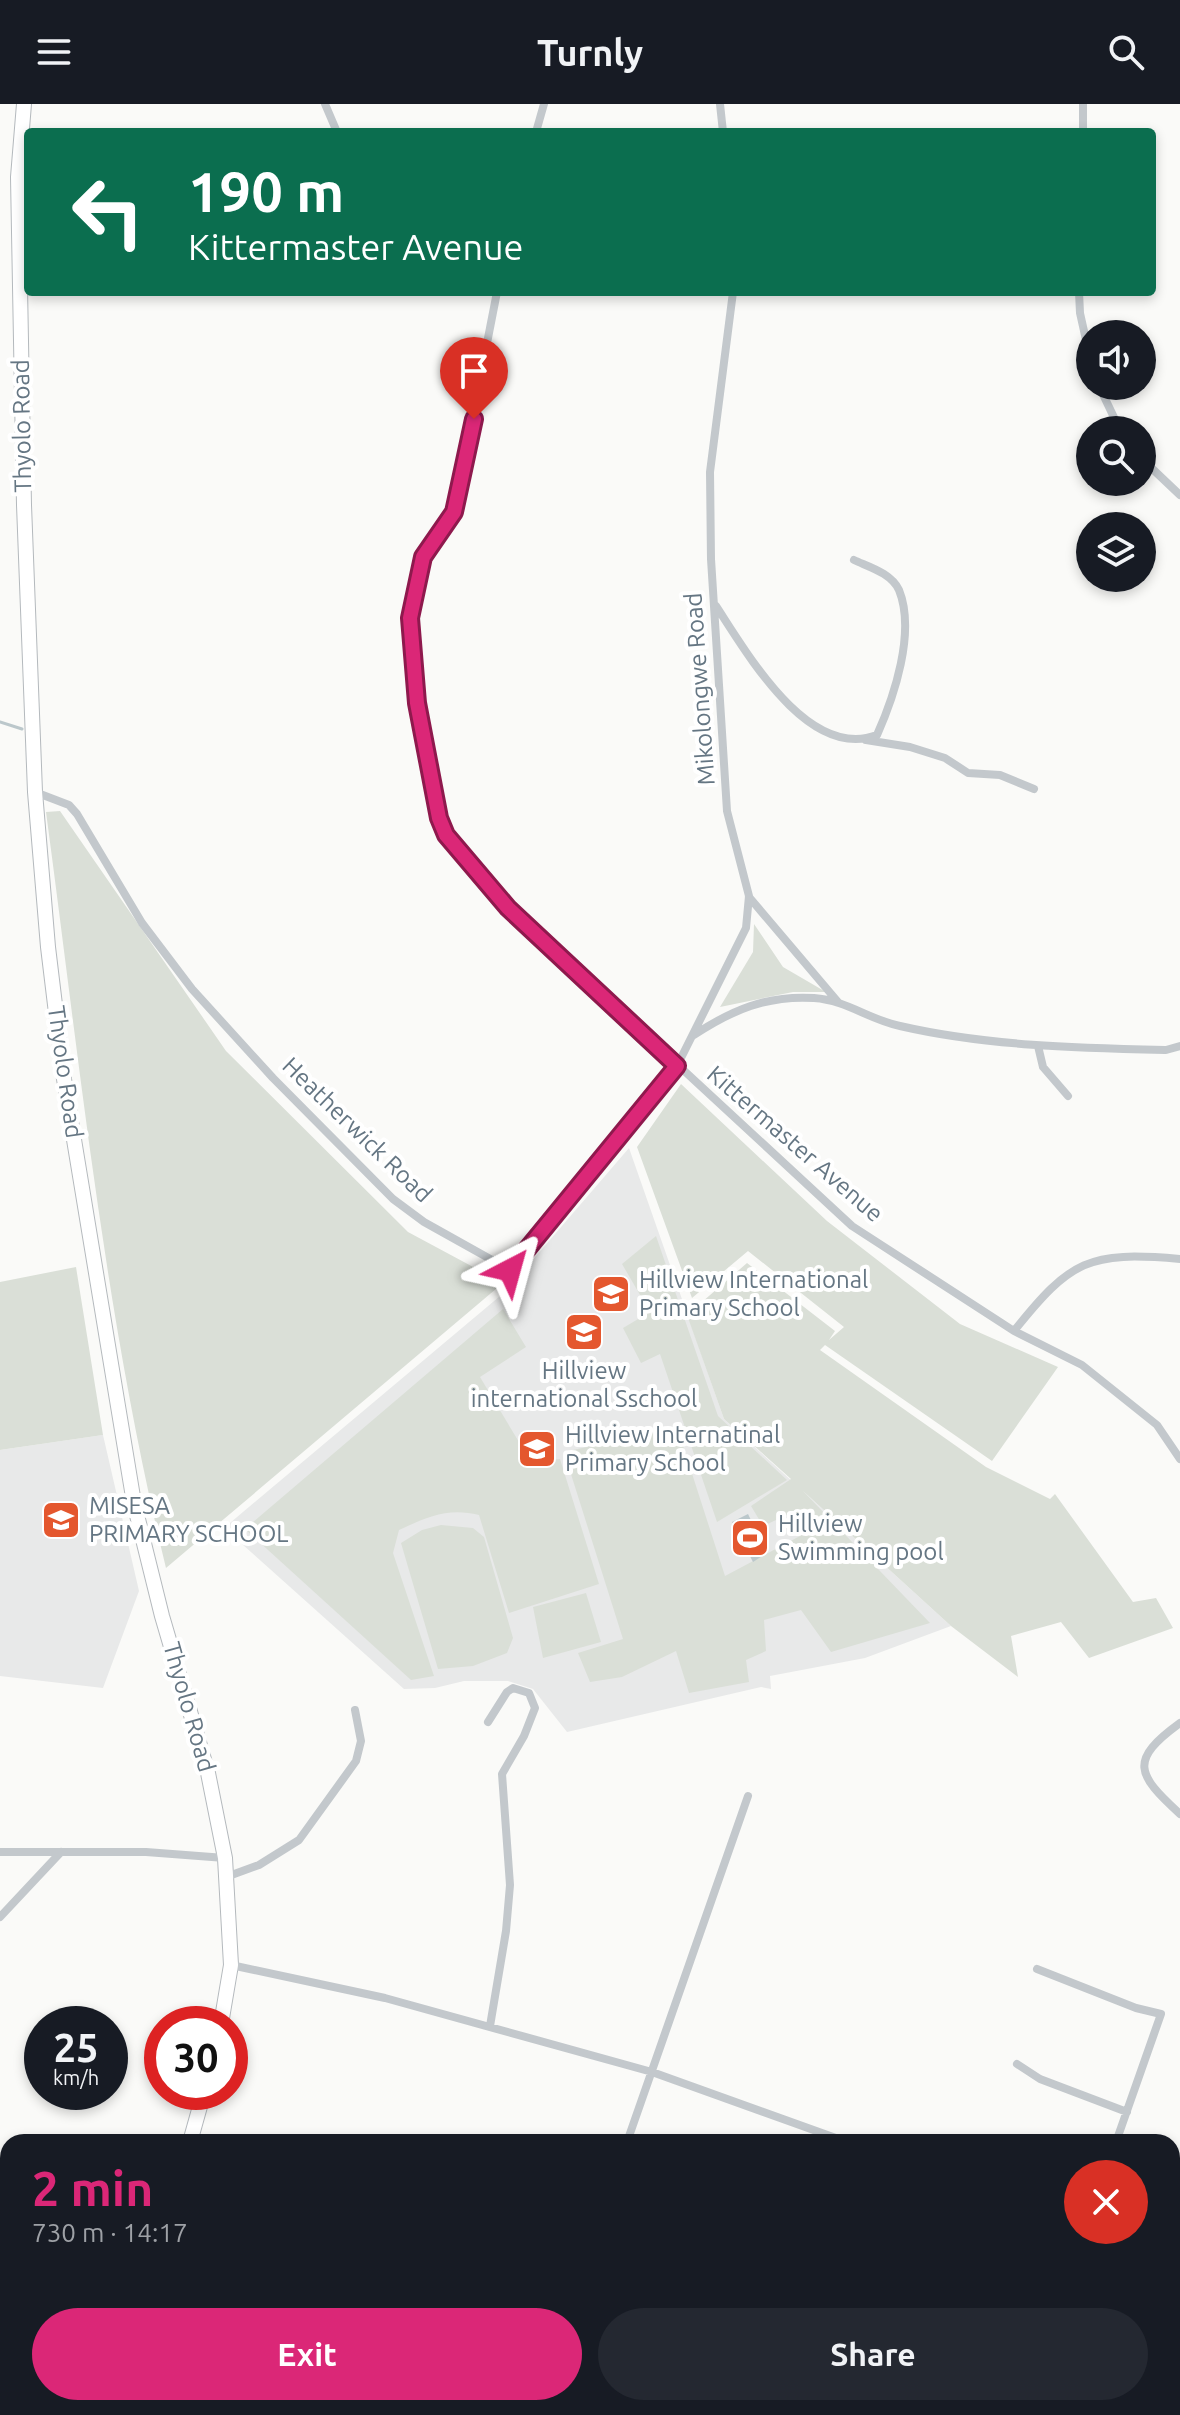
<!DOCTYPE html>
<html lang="en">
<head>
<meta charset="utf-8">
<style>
  :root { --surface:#171b24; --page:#242831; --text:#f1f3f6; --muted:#9ea1a6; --accent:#db2777 }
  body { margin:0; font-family:Ubuntu,sans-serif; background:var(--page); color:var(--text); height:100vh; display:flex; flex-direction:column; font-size:30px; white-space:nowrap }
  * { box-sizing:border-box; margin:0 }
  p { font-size:26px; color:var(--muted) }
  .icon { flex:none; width:44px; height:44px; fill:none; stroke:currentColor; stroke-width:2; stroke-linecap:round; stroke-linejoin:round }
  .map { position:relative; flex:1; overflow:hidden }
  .drawer { position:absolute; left:0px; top:2030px; width:1180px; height:282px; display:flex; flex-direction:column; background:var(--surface); border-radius:24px 24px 0 0; box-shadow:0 4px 12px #0003 }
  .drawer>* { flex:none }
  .hud { position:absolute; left:24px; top:24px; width:1132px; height:168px; border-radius:8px; box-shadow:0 4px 12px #0003; background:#0b6e4f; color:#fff; overflow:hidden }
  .controls { position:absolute; left:1076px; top:216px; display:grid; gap:16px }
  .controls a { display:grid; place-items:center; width:80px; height:80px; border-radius:50%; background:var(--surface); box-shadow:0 4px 12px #0003; font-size:40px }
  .speed { position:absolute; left:24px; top:1902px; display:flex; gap:16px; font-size:40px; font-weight:700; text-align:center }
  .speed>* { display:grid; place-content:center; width:104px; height:104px; border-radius:50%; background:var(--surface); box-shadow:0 4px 12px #0003; line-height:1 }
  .speed small { font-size:20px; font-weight:400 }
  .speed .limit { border:12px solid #d22; background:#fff; color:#111 }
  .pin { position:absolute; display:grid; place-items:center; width:68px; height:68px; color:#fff; margin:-82px -34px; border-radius:50% 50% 50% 0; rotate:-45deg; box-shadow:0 0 8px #0007 }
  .pin .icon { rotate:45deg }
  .me { position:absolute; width:88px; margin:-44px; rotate:39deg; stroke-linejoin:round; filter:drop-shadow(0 0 6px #0008) }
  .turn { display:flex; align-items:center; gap:28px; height:168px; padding:0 32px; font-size:36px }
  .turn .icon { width:104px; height:104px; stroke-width:2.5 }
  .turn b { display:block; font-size:56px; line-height:68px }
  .round { display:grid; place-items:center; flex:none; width:84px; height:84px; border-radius:42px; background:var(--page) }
  .headline { display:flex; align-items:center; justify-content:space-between; height:136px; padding:0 32px }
  h1 { font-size:48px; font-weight:600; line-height:60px; color:var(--accent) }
  .primary-button { display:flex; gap:16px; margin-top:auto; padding:16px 32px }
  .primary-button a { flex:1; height:92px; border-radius:48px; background:var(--accent); color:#fff; font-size:32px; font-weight:600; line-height:92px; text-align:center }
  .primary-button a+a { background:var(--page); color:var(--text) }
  header { display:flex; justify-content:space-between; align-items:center; height:104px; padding:0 32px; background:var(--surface); font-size:36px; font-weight:600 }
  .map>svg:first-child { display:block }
  .built { fill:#e8e9e9 }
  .green { fill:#dadfd7 }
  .water { fill:#bbc7cb }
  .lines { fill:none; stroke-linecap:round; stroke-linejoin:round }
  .stream { stroke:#bbc7cb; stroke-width:3 }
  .highway-casing { stroke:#b4b9bd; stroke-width:16 }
  .street { stroke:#c3c8cc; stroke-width:8 }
  .highway { stroke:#fff; stroke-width:14 }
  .route-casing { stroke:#8e194d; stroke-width:20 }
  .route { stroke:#db2777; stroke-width:14 }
  .labels { text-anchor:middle; stroke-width:8; stroke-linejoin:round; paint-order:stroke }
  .street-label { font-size:24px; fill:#657683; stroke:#fff }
  .poi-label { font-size:24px; fill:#657683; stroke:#fff; text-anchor:start }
</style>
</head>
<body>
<header><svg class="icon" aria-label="menu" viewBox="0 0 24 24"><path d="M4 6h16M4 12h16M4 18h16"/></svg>Turnly<svg class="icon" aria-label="search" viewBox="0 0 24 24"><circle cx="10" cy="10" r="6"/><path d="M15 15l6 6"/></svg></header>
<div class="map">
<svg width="1180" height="2311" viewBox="0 0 1180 2311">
  <rect width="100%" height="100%" fill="#fafaf8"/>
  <path class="built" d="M 629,1044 L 724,1315 L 951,1522 L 865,1554 L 770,1572 L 771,1585 L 761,1583 L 567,1628 L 533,1585 L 508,1577 L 464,1577 L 435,1584 L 404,1585 L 224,1424 L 506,1187 Z
    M 103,1331 L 139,1487 L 103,1584 L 0,1572 L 0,1346 Z"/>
  <path class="green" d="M 60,707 L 226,947 L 408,1128 L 503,1179 L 166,1464 C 105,1215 80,961 46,708 Z
    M 754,820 L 783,863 L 826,888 L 793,888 L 720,903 L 753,848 Z
    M 681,980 L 827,1117 L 960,1220 L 1058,1263 L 992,1357 L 825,1241 L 820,1246 L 986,1363 L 1050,1395 L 1055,1390 L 1133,1498 L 1156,1494 L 1173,1524 L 1089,1554 L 1061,1518 L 1011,1532 L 1018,1573 L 951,1522 L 803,1387 L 930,1519 L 831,1548 L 801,1506 L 764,1516 L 766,1547 L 746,1556 L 749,1578 L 689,1589 L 676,1547 L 622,1573 L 590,1578 L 578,1549 L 623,1535 L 564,1348 L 677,1323 L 725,1472 L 800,1432 L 787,1411 L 763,1422 L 751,1402 L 791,1375 L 724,1315 L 687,1211 L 747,1159 L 835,1227 L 829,1236 L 844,1223 L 748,1147 L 692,1194 L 637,1043 Z
    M 656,1132 L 718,1312 L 787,1376 L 717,1418 L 660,1250 L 641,1259 L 623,1224 L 650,1208 L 622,1160 Z
    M 76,1163 L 103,1331 L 0,1346 L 0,1178 Z
    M 503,1205 L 526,1243 L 480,1273 L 531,1358 L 560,1355 L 599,1480 L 509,1509 L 479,1411 C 448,1403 427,1413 399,1426 L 393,1449 L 434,1572 L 411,1576 L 245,1425 Z
    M 441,1421 L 473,1424 L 484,1433 L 513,1534 L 507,1549 L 473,1562 L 438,1565 L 401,1439 L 422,1426 Z
    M 586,1489 L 601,1538 L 543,1554 L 533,1503 Z"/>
  <path class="water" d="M 748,1410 L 767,1449 L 753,1458 L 732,1418 Z"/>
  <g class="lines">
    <path class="stream" d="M 0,618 L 22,625"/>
    <g class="highway-casing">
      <path id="highway" d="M 24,0 L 18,73 L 24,401 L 35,688 L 48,843 L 64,975 L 134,1399 L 162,1512 L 208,1669 L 225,1754 L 231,1861 L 221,1920
        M 190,2038 L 204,1988
        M 118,2311 L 119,2304"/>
    </g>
    <path class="street" d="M 325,0 L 337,28
      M 720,0 L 723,28
      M 1083,0 L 1083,28
      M 536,28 L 544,0
      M 497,188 L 454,408 L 423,453 L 410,514 L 417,599 L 439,714 L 446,731 L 508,804 L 852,1122 L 1014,1227 L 1082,1261 L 1157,1321 L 1180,1355
      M 1079,188 L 1080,209 L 1090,254
      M 1099,282 L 1120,326
      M 1142,355 L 1180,391
      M 716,502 C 747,549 808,657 877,631 C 894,593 916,528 899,486 C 891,469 869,463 854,456
      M 866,636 L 910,643 L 945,654 L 968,669 L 1000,671 L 1034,685
      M 35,688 L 69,701 L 77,710 L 142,819 L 192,885 L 273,974 L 393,1095 L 424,1118 L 510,1166 L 677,962 L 746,824 L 749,792 L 727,707 L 711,455 L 710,368 L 733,188
      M 749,793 L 838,898
      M 694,931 C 732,906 767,891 814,894 C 846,896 870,916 900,922 C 987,942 1078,944 1166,946 L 1180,942
      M 1038,942 L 1043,963 L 1068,992
      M 1014,1227 C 1071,1156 1088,1147 1180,1155
      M 488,1618 L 507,1588 L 513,1584 L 529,1589 L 535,1604 L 524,1632 L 502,1670 L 510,1781 L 506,1827 L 490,1922
      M 1180,1619 C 1129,1656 1136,1670 1180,1710
      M 0,1748 L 146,1748 L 225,1754
      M 226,1773 L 259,1761 L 299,1736 L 356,1657 L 361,1637 L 355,1606
      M 0,1813 L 61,1748
      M 231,1861 L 385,1894 L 652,1968 L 847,2038
      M 1037,1865 L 1136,1904 L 1161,1910 L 1116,2038
      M 1017,1960 L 1040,1975 L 1127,2008
      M 627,2038 L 748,1692
      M 0,2148 L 8,2146
      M 1172,2153 L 1180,2156
      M 533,2304 L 534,2311
      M 1046,2304 L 1057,2311
      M 10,2311 L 13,2304
      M 127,2311 L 128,2304"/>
    <use href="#highway" class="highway"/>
  </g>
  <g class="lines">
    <g class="route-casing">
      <path id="route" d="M 474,315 L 454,408 L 423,453 L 410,514 L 417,599 L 439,714 L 446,731 L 508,804 L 677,962 L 510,1166"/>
    </g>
    <use href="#route" class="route"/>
  </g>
  <defs>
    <g id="school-square" transform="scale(2)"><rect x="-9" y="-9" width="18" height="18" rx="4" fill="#e4572e" stroke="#fff"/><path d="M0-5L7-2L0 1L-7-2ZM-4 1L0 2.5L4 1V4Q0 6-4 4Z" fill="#fff"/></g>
    <g id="stadium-square" transform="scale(2)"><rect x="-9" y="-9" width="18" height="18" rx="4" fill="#e4572e" stroke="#fff"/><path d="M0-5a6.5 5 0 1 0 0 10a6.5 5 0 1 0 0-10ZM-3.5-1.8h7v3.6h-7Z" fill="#fff"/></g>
  </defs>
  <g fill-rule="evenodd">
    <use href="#school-square" x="611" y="1190"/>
    <use href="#school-square" x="584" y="1228"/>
    <use href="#school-square" x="537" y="1345"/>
    <use href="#school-square" x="61" y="1416"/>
    <use href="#stadium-square" x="750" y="1434"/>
  </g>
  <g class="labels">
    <g class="street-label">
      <text transform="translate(22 322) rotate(-91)" y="8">Thyolo Road</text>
      <text transform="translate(700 585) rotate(-94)" y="8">Mikolongwe Road</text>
      <text transform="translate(65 968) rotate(82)" y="8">Thyolo Road</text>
      <text transform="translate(357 1026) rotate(44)" y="8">Heatherwick Road</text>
      <text transform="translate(795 1040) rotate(41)" y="8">Kittermaster Avenue</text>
      <text transform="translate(189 1603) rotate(74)" y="8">Thyolo Road</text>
    </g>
    <g class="poi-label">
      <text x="639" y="1184">Hillview International<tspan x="639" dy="28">Primary School</tspan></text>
      <text x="584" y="1275" text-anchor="middle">Hillview<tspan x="584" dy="28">international Sschool</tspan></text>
      <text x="565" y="1339">Hillview Internatinal<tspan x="565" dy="28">Primary School</tspan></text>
      <text x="89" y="1410">MISESA<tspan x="89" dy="28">PRIMARY SCHOOL</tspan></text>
      <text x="778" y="1428">Hillview<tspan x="778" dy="28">Swimming pool</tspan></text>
    </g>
  </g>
</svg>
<div class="controls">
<a><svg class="icon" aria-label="sound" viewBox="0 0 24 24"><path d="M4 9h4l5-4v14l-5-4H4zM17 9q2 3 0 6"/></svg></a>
<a><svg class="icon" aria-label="search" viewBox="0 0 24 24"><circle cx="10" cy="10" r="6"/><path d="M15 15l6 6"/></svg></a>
<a><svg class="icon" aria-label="layers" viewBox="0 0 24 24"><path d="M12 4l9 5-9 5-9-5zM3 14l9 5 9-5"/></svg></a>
</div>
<div class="speed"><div>25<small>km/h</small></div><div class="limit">30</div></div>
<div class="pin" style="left:474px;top:315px;background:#d93025"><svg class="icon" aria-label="arrive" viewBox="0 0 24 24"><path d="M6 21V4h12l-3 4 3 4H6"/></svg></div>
<svg class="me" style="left:510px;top:1166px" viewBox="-20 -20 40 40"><path d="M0-17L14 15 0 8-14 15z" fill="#db2777" stroke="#fff" stroke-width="4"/></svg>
<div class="hud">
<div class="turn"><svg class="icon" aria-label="left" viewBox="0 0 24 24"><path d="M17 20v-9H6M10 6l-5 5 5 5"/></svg><div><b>190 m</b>Kittermaster Avenue</div></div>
</div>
<section class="drawer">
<div class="headline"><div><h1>2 min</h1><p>730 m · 14:17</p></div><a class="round" style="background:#d93025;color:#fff"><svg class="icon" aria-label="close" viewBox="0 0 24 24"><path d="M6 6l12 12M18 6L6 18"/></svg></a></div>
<div class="primary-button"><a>Exit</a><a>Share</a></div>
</section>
</div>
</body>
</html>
